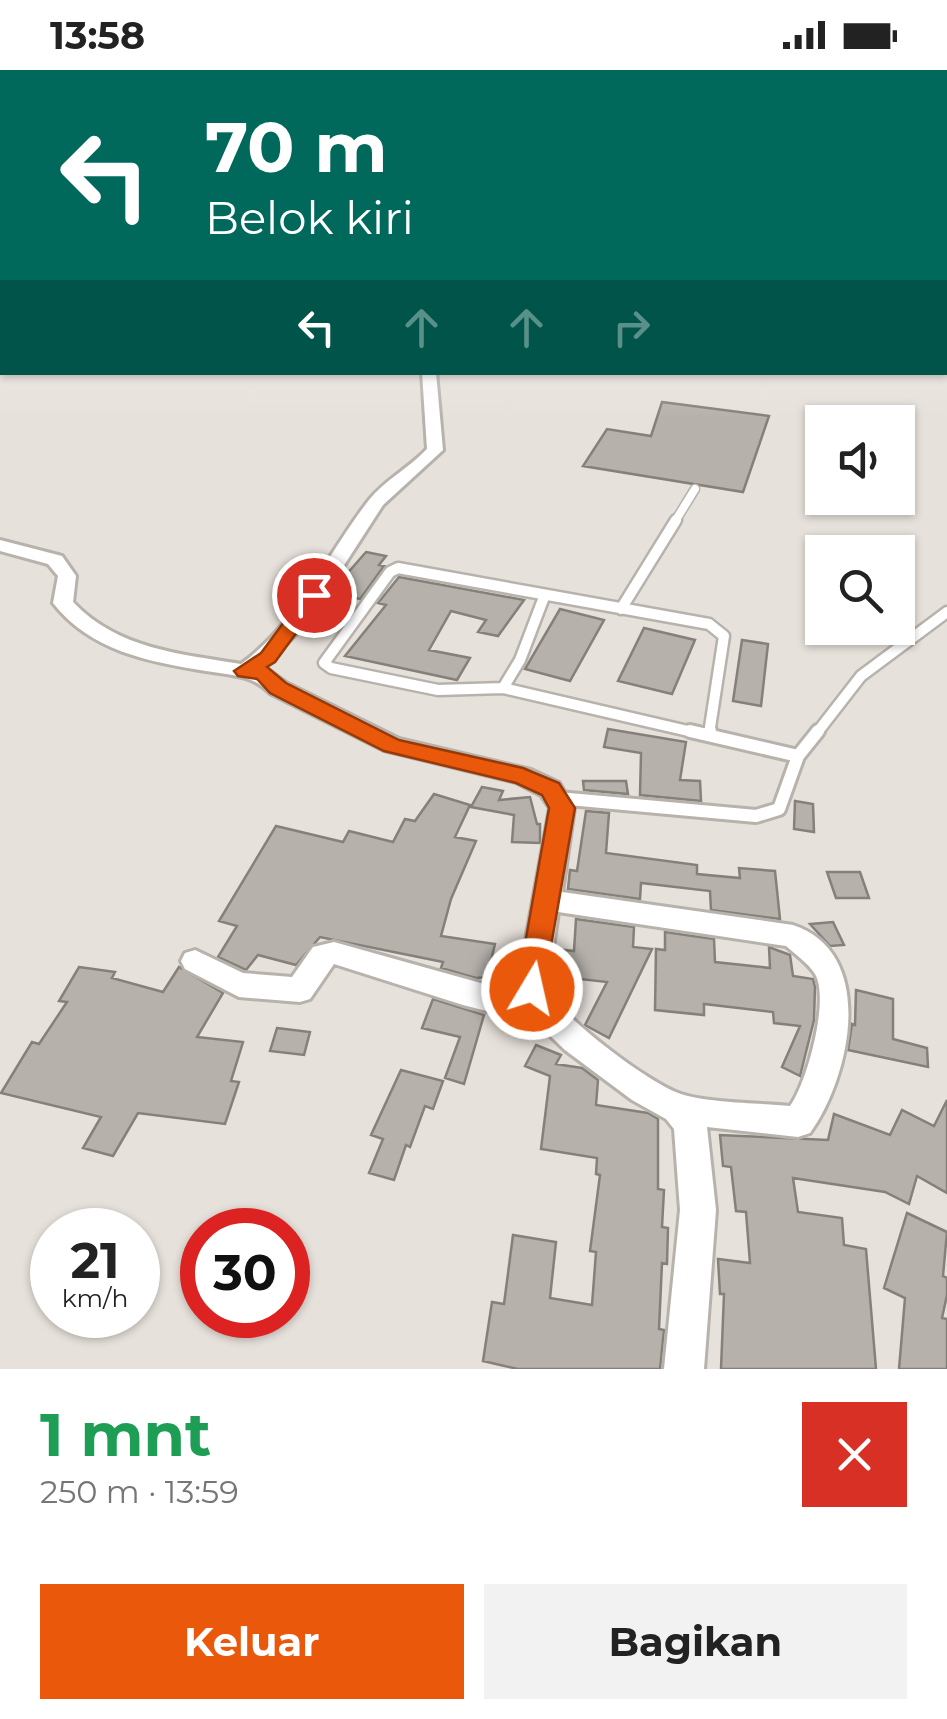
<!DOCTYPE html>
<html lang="id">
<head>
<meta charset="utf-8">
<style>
  :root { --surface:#fff; --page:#f2f2f2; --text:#222; --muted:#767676; --accent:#ea580c }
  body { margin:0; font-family:Montserrat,sans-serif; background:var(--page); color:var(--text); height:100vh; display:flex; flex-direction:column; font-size:38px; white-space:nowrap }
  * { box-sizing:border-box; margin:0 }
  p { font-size:32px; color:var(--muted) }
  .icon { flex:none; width:55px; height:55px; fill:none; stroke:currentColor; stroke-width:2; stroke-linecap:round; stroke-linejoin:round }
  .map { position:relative; height:1299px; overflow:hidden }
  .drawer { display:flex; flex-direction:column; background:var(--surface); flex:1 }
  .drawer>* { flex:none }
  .top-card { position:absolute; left:0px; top:0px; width:948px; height:305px; box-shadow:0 2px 8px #0004; background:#00695c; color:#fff; overflow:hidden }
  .controls { position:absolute; left:805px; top:335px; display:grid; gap:20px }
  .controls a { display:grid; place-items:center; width:110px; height:110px; border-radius:0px; background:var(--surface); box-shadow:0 2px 8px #0004; font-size:50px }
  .speed { position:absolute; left:30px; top:1138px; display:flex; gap:20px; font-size:50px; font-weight:700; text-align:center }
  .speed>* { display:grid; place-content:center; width:130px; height:130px; border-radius:50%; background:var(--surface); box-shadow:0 2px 8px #0004; line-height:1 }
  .speed small { font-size:25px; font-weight:400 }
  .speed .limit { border:15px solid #d22; background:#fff; color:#111 }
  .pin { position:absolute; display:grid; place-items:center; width:85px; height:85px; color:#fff; margin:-42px; border:5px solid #fff; border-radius:50%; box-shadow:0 2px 10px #0007 }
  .me { position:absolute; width:110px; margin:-55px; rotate:9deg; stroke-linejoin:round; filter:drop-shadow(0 0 8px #0008) }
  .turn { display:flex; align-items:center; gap:35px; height:210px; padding:0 40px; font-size:45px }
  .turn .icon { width:130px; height:130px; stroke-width:2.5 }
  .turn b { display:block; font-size:70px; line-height:85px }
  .lanes { display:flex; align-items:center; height:95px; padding:0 40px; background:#0003; justify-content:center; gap:50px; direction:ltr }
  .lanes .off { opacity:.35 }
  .round { display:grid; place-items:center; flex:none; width:105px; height:105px; border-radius:0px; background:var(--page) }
  .summary { display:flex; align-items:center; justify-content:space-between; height:170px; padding:0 40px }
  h1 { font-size:60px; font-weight:700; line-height:75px; color:#1e9e55 }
  .action { display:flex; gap:20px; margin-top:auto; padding:20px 40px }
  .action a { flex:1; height:115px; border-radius:0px; background:var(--accent); color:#fff; font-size:40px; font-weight:700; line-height:115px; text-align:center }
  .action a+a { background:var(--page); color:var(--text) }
  .status { display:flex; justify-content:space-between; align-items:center; height:70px; padding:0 50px; background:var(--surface); direction:ltr }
  .status svg { height:28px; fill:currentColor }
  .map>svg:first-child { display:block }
  .building { fill:#b6b1ab; stroke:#85807a; stroke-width:2.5 }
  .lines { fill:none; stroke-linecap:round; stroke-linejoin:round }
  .service-far2-casing { stroke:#b8b2ac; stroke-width:11 }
  .service-far1-casing { stroke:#b8b2ac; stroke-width:15 }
  .service-casing { stroke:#b8b2ac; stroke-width:18 }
  .minor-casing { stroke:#b8b2ac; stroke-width:6 }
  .service-far2 { stroke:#fff; stroke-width:8 }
  .service-far1 { stroke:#fff; stroke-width:10 }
  .service { stroke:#fff; stroke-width:12 }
  .minor { fill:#fff; fill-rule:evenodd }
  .route { fill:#ea580c; stroke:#983908; stroke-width:2.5 }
</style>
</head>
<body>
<div class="status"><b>13:58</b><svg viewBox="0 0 49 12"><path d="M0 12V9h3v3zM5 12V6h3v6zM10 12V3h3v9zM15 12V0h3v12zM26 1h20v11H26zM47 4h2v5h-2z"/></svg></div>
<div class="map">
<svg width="947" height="1299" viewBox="0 0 947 1299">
  <rect width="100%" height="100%" fill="#e7e1db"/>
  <path class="building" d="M 662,332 L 769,346 L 743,422 L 583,396 L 607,359 L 651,366 Z
    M 366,482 L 386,486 L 379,495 L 384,496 L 360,529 L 331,522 Z
    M 399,507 L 524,530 L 498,566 L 478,562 L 486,550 L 451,541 L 429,580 L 470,588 L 457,610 L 345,586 L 386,535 L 378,533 Z
    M 560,539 L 604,550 L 570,611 L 525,599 Z
    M 644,558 L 695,570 L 672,624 L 618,611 Z
    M 742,570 L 768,574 L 761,636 L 733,631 Z
    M 608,659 L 686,672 L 680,710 L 700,711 L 701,731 L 640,725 L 641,683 L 604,677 Z
    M 583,711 L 626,711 L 628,724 L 584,720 Z
    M 482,717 L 503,721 L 499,730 L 530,727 L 537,754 L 540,754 L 540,773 L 512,772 L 514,745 L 471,737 Z
    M 434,724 L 470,735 L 455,767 L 476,771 L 451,829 L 441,866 L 495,874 L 487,907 L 476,908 L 441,898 L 443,892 L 320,867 L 296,895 L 258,885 L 246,900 L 218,887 L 237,856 L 219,851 L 276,756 L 343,772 L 349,761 L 393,772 L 405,749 L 415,751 Z
    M 795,731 L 813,734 L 814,762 L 794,759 Z
    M 586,741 L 609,743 L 606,783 L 697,795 L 697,804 L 740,808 L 739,798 L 775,801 L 780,849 L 711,840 L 710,821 L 641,813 L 640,829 L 568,819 L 570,800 L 577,801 Z
    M 827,802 L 860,802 L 869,828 L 836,828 Z
    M 576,849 L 634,857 L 633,877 L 652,879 L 609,968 L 585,955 L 607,912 L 553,906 L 556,879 L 574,881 Z
    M 833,852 L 844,875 L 830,876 L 810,854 Z
    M 665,862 L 714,869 L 715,892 L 770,898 L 769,877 L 790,885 L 793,906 L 813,909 L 815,917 L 814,950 L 800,1006 L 782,997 L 800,956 L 774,953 L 773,942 L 704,934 L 704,945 L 655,940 L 656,879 L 665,880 Z
    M 79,897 L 115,902 L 112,908 L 163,922 L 179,897 L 223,923 L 197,967 L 243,972 L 231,1011 L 239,1012 L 225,1054 L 138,1043 L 113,1086 L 83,1078 L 101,1047 L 1,1023 L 32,972 L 39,974 L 67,932 L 59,931 Z
    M 856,920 L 893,929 L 893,969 L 927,978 L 928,997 L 848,980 L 852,954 L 855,955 Z
    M 433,929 L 484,945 L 464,1014 L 445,1008 L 460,967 L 422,958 Z
    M 277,958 L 310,962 L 304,985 L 270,981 Z
    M 536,975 L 561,985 L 556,994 L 582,998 L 598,1010 L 596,1035 L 648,1043 L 658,1049 L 658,1119 L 664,1120 L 662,1157 L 668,1158 L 667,1194 L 662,1193 L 659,1259 L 664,1260 L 660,1299 L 518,1299 L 483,1291 L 492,1232 L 504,1234 L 513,1165 L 556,1172 L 550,1228 L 592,1235 L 596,1182 L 590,1181 L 600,1105 L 596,1104 L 597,1088 L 541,1079 L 550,1006 L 525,996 Z
    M 401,1000 L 443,1011 L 433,1039 L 425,1036 L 410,1077 L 406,1075 L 394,1110 L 369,1103 L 383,1069 L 371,1065 Z
    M 947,1030 L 947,1123 L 917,1106 L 909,1134 L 885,1122 L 793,1108 L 798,1142 L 842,1148 L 844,1175 L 866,1179 L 876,1299 L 721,1299 L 724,1224 L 720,1224 L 718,1189 L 750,1193 L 746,1142 L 736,1141 L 731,1097 L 723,1096 L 720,1065 L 828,1070 L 834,1044 L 890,1065 L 902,1040 L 934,1056 Z
    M 907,1143 L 947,1162 L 943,1206 L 947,1208 L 947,1225 L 942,1248 L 947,1249 L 947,1299 L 899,1299 L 905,1228 L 884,1218 Z"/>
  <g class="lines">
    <g class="service-far2-casing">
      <path id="service-far2" d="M 674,453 L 695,419"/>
    </g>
    <g class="service-far1-casing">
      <path id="service-far1" d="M 621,539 L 676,450
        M 503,618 L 520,590 L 544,527
        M 701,664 L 503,618 L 438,620 L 331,598 L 324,593 L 390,502 L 398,498 L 709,554 L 724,566 L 709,664
        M 816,664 L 861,606 L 947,542"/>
    </g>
    <g class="service-casing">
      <path id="service" d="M 690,661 L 798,686
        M 709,665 L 710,661
        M 558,728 L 756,746 L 779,739 L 798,686 L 818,661"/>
    </g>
    <g class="minor-casing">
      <path id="minor" d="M 2,268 L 2,276 L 0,277 L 0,269 Z
        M 422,302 L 436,302 L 443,380 L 383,435 L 308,551 L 264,597 L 286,613 L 399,669 L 531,700 L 559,713 L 574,738 L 562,822 L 793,855 C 878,883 850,1008 810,1063 L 798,1067 L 707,1057 L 716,1140 L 704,1299 L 664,1299 L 680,1140 L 674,1059 L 666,1049 L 632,1030 L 565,980 L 538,954 L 463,935 L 334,894 L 310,929 L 300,932 L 239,927 L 185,899 L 181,891 L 185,883 L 195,880 L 243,903 L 292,907 L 313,877 L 334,872 L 520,924 L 517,919 L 550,738 L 541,725 L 516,712 L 384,680 L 270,623 C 253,605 231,605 206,601 C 150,592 90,581 53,533 L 58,506 L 48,494 L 0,481 L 0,470 L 62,486 L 76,506 L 73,532 C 117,579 181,584 241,594 C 299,552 326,485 369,430 C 385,410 409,398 427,379 ZM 558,842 L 786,876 C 795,884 808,893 815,904 C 830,929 807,1013 790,1036 C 760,1033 708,1033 681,1024 C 651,1015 560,946 547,919 Z"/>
    </g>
    <use href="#service-far2" class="service-far2"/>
    <use href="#service-far1" class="service-far1"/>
    <use href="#service" class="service"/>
    <use href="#minor" class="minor"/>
  </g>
  <linearGradient id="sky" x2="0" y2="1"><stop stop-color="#65b0d0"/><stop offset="0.48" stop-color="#f4f2ef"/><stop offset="1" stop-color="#f4f2ef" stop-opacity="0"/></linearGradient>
  <rect width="947" height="349" fill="url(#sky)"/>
  <path class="route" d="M 314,519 L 324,525 L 275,592 L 267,597 L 286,613 L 399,670 L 523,698 L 559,713 L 575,738 L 542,928 L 532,931 L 521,928 L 517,919 L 549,738 L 542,725 L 516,713 L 384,681 L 270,623 L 257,609 L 238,606 L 234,601 L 261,583 L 307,521 Z"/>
</svg>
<div class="controls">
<a><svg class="icon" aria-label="sound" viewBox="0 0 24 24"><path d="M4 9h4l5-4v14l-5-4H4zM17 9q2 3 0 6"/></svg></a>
<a><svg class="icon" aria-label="search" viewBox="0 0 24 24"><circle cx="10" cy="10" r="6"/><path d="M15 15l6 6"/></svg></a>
</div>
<div class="speed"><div>21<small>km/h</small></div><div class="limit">30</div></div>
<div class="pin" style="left:314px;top:525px;background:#d93025"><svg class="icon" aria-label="arrive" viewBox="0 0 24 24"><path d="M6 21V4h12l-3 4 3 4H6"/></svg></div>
<svg class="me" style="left:532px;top:919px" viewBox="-20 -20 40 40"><circle r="17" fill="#ea580c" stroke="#fff" stroke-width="3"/><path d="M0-11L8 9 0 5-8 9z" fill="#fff"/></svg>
<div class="top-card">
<div class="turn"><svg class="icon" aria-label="left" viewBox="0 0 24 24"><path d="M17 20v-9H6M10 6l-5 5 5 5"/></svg><div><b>70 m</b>Belok kiri</div></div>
<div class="lanes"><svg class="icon" aria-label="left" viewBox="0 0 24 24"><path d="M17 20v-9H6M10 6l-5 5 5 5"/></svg><svg class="icon off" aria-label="ahead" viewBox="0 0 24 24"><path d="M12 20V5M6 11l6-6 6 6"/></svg><svg class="icon off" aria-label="ahead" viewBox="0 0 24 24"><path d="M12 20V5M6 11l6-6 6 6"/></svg><svg class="icon off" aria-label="right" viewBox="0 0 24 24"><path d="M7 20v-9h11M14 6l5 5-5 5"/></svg></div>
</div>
</div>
<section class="drawer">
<div class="summary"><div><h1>1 mnt</h1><p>250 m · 13:59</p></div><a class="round" style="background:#d93025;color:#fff"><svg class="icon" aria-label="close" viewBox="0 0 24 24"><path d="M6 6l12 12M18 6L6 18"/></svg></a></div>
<div class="action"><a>Keluar</a><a>Bagikan</a></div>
</section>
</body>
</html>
